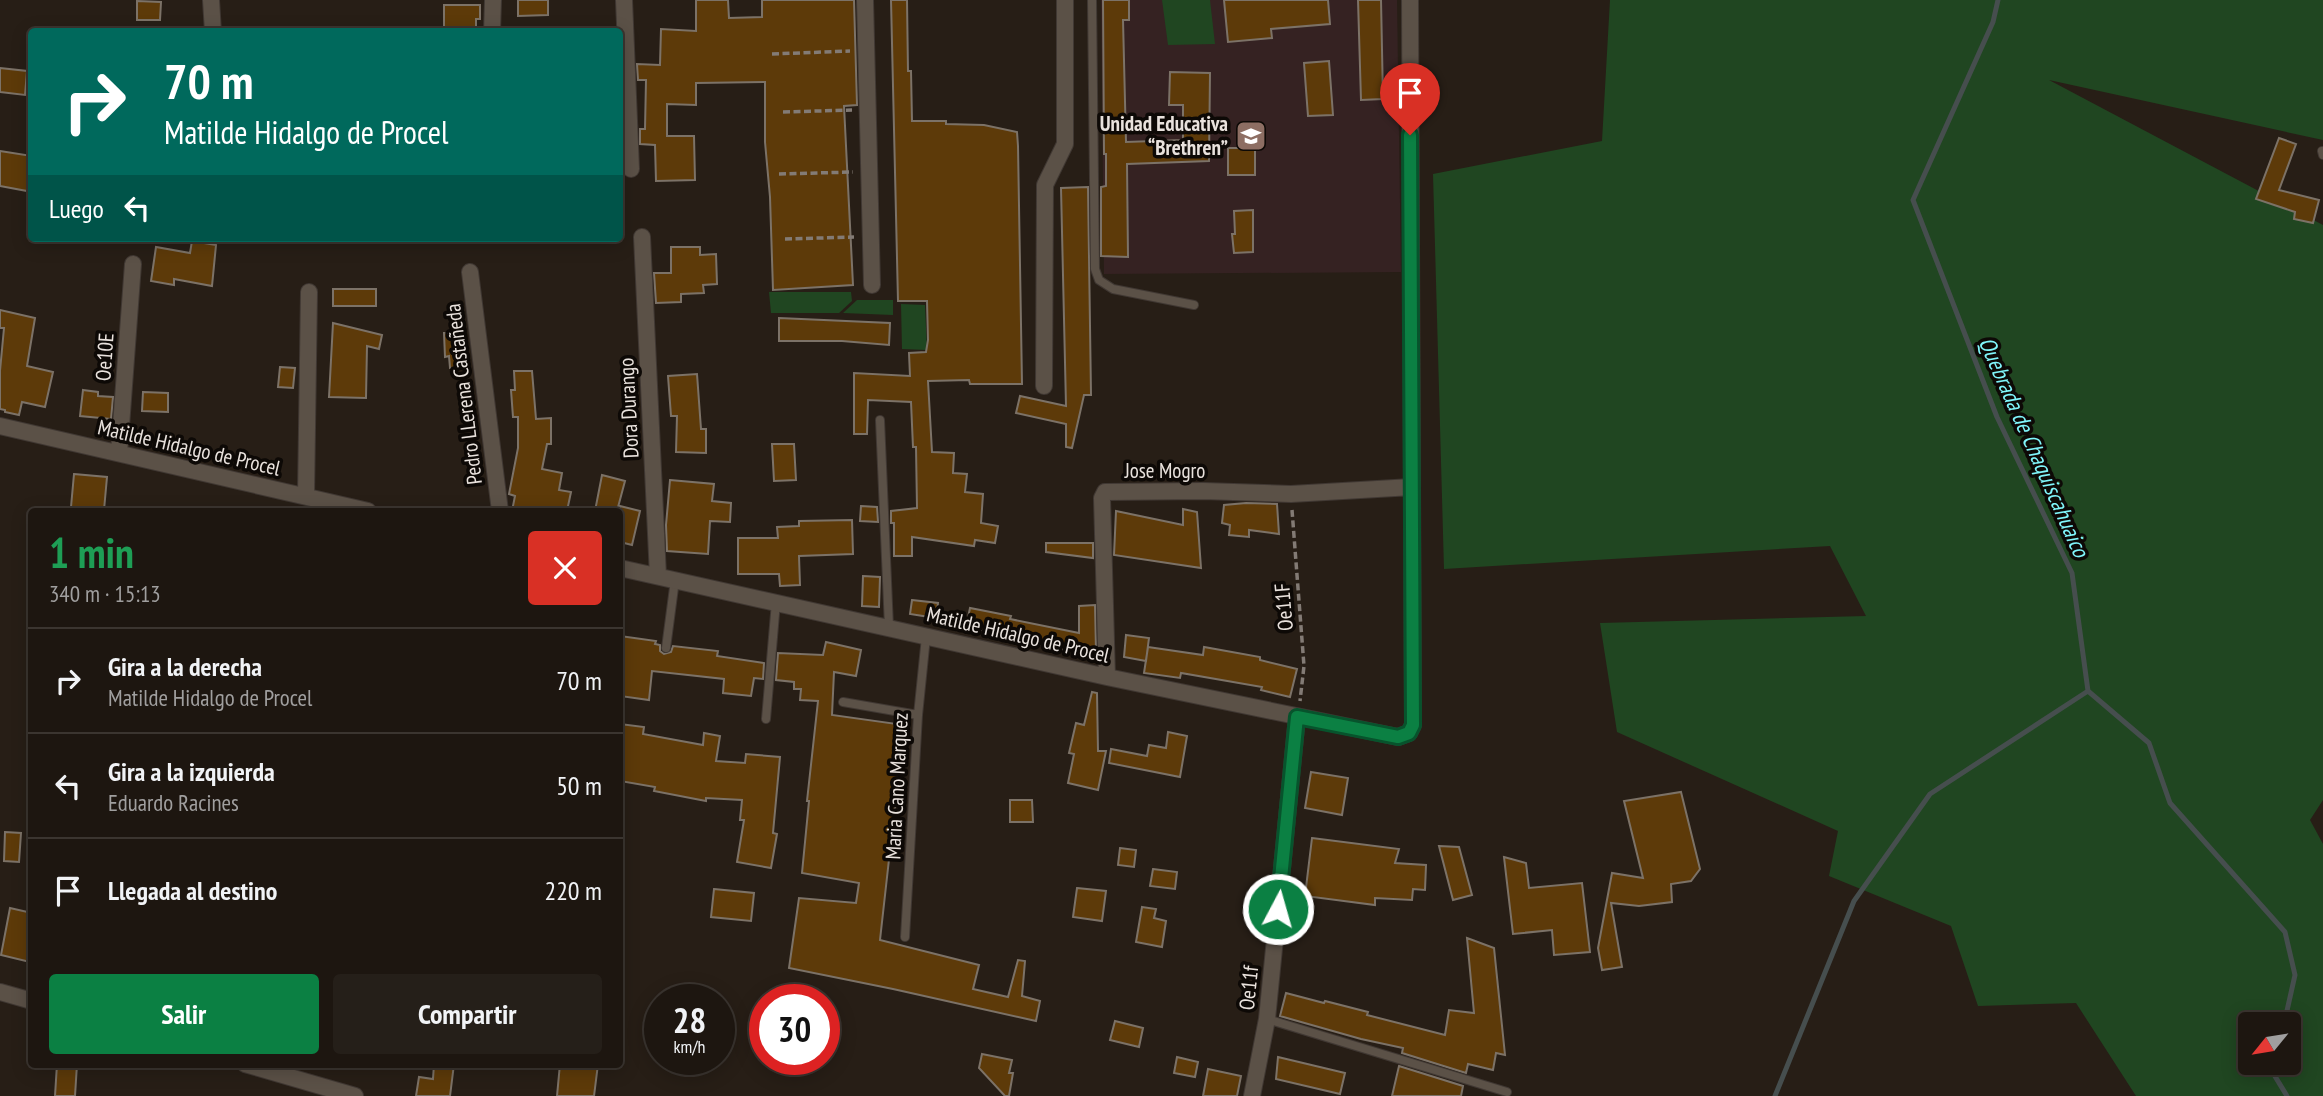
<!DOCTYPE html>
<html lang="es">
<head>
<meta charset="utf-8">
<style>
  :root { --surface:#1d1610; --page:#251f19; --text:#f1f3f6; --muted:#a09f9f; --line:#3b3530; --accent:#0b8043 }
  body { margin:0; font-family:"PT Sans Narrow",sans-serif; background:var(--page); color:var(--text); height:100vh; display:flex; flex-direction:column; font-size:26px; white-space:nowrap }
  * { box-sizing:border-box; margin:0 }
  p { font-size:23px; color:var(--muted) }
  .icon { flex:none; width:38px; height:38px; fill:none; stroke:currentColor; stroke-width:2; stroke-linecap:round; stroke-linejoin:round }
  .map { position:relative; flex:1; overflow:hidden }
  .drawer { position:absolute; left:28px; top:508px; width:595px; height:560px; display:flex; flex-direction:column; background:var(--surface); border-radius:7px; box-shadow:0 4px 18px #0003,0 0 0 2px var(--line) }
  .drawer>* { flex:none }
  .top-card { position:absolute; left:28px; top:28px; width:595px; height:214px; border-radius:7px; box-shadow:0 4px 18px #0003,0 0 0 2px var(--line); background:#00695c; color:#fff; overflow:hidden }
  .needle { width:46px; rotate:240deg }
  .tools { position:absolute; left:2238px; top:1012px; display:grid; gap:14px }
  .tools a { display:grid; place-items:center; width:63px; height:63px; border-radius:7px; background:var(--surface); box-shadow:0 4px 18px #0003,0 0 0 2px var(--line); font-size:35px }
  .speed { position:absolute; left:644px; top:984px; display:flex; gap:14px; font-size:35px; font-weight:700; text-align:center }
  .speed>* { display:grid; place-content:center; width:91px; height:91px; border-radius:50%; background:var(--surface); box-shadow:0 4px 18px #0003,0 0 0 2px var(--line); line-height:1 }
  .speed small { font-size:18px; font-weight:400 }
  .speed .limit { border:10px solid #d22; background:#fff; color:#111 }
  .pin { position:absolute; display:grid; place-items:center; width:60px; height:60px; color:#fff; margin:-72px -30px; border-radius:50% 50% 50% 0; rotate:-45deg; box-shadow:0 0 7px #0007 }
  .pin .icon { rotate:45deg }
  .me { position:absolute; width:77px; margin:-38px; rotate:6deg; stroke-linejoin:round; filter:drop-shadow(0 0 5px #0008) }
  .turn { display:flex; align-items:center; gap:24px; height:147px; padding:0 21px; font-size:32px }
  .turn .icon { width:91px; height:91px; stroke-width:2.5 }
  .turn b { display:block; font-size:49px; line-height:60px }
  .then { display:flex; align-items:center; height:66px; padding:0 21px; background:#0003; gap:14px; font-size:26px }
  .round { display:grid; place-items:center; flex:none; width:74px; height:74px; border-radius:7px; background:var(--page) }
  .summary { display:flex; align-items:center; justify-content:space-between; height:119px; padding:0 21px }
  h1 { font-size:42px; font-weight:600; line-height:52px; color:#1e9e55 }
  .cta { display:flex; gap:14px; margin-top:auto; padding:14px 21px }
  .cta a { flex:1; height:80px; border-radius:7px; background:var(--accent); color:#fff; font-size:28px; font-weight:600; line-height:80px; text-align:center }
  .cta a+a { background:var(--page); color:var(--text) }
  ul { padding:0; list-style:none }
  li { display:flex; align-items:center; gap:21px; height:105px; padding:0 21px; border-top:2px solid var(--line) }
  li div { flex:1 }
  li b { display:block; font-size:26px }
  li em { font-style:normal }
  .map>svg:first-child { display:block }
  .education { fill:#352222 }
  .green { fill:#204621; fill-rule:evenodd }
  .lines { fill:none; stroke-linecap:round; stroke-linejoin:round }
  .stream { stroke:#464e4e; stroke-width:5 }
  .building { fill:#5d3a09; stroke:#7c7267; stroke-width:2 }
  .service-casing { stroke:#403833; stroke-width:10 }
  .minor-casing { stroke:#403833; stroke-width:18 }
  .path { stroke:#837b75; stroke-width:3.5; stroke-dasharray:7 3.5; stroke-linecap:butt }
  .service { stroke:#5b5147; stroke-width:8 }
  .minor { stroke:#5b5147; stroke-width:16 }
  .route-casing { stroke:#07532c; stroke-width:18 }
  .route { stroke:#0b8043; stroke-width:12 }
  .labels { text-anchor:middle; stroke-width:7; stroke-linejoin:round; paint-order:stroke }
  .poi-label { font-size:21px; font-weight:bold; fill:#e9e2dd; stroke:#0d0906; text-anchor:end }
  .street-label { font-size:21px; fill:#e9e2dd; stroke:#0d0906 }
  .water-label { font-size:23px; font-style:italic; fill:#80f6fb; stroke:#0d0906 }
</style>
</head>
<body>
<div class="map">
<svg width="2323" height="1096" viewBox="0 0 2323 1096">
  <rect width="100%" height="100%" fill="#271e16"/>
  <path class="education" d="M 1101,0 L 1397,0 L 1401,272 L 1104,274 Z"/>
  <path class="green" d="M 1162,0 L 1210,0 L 1215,44 L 1168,45 Z
    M 1610,0 L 2323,0 L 2323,140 L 2049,80 L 2323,225 L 2323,800 L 2310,820 L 2323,844 L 2323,1096 L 2136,1096 L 2076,1003 L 1978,1006 L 1951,926 L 1829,876 L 1838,831 L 1617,732 L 1600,623 L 1866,616 L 1830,546 L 1444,569 L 1433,174 L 1602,141 ZM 2250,1024 L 2289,1024 L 2289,1062 L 2250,1062 Z
    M 769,292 L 851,292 L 852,301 L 839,313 L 771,313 Z
    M 857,300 L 893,300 L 893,315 L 843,313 Z
    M 901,304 L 925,305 L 927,350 L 902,349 Z"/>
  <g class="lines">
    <path class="stream" d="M 1998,0 L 1993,22 L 1913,200 L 1997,417 L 2072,573 L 2088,691 L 2149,743 L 2170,803 L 2285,932 L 2295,975 L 2284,1024
      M 2275,1062 L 2273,1073 L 2287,1096
      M 1775,1096 L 1854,901 L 1930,794 L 2088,691"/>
  </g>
  <path class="building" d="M 518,0 L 548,0 L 548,15 L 518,16 Z
    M 696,0 L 728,0 L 729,18 L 762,17 L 762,0 L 854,0 L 857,105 L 844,106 L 853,285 L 773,290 L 770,197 L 765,142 L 765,82 L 696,83 L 696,105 L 667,104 L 667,136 L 694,136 L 695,180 L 656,181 L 655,145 L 640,144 L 640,129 L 645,129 L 646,80 L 638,80 L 637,64 L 660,65 L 661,29 L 696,31 Z
    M 891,0 L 907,0 L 908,71 L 911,71 L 912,121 L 946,121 L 946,124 L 984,125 L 1017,132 L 1018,146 L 1022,384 L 970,384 L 969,380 L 928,381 L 932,452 L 954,453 L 953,473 L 967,474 L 965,492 L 983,494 L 981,523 L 998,526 L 995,543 L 975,540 L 974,546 L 912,537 L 912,556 L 894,556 L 894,523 L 891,523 L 891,511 L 917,508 L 916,447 L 913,447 L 911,402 L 868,400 L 867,434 L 854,434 L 854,373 L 910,376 L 909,353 L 926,352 L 928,340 L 927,301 L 898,301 Z
    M 1103,0 L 1129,0 L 1129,20 L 1123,20 L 1126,142 L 1183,140 L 1183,105 L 1169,105 L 1170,72 L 1210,73 L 1209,161 L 1127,164 L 1128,257 L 1101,256 L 1101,187 L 1106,186 L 1106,154 L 1104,154 Z
    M 1224,0 L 1328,0 L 1330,24 L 1271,29 L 1272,38 L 1228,42 Z
    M 1358,0 L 1381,0 L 1383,99 L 1361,100 Z
    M 137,1 L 161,2 L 160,20 L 137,20 Z
    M 444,5 L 480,5 L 480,19 L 476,19 L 476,27 L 473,27 L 473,29 L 444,29 Z
    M 1329,61 L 1333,115 L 1308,116 L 1304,63 Z
    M 0,68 L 27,71 L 25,95 L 0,92 Z
    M 2279,138 L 2296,144 L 2279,190 L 2319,200 L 2313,223 L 2294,219 L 2295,212 L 2256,199 Z
    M 1228,148 L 1255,148 L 1255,175 L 1228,175 Z
    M 0,151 L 32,156 L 27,191 L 0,186 Z
    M 1088,187 L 1091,395 L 1084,395 L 1072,448 L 1066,447 L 1066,424 L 1016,413 L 1020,396 L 1066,406 L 1061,188 Z
    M 1253,210 L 1253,252 L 1234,253 L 1232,234 L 1235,234 L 1234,211 Z
    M 192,241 L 216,245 L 212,286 L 174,279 L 174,285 L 151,281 L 156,247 L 190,253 Z
    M 671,247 L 700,247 L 700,255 L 716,254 L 717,284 L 703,285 L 704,293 L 681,294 L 681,302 L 656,303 L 654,273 L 671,273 Z
    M 333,289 L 376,289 L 376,306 L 333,306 Z
    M 0,310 L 35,318 L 27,366 L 53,372 L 45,407 L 22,402 L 19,415 L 5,412 L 5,410 L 0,409 L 0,371 L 4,328 L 0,328 Z
    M 779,318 L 890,323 L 889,345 L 842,341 L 779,341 Z
    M 333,323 L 382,335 L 379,349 L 367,346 L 366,398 L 329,397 Z
    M 444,333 L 463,333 L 465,367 L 450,368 L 449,356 L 445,357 Z
    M 280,367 L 295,368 L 293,388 L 278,387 Z
    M 514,371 L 532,371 L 536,419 L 551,418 L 551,444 L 547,444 L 542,469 L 562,473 L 559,490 L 571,492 L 567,511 L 512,511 L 515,496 L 509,494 L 518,448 L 518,417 L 513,417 L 511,390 L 515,390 Z
    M 697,374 L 701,429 L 706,429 L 706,453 L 676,452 L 677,416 L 671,416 L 668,376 Z
    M 83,390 L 98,392 L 98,396 L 113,397 L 111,419 L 80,416 Z
    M 143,392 L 168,393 L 168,412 L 142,411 Z
    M 772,444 L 794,444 L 796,480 L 774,481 Z
    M 74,474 L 107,477 L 104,510 L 71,507 Z
    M 602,475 L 625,481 L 617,511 L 595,511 Z
    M 670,480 L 714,484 L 712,501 L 731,503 L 730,522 L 710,521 L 708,554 L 667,551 L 666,525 Z
    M 1246,503 L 1277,504 L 1279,534 L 1249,530 L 1249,537 L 1229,535 L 1230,525 L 1222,523 L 1224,505 Z
    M 620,506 L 640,511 L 632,545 L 620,542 Z
    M 861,506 L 877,507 L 878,522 L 860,521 Z
    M 1183,509 L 1197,512 L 1201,568 L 1114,555 L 1116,511 L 1183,525 Z
    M 852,520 L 853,554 L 799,556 L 800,585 L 780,586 L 779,574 L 738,574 L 738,538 L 778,538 L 777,527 L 799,526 L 799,521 Z
    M 1046,543 L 1093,543 L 1093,558 L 1046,552 Z
    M 863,576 L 880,577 L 879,607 L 862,606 Z
    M 912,600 L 938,603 L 936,618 L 910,614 Z
    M 1095,605 L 1096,652 L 1075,652 L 1023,641 L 1023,638 L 966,627 L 970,608 L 1011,616 L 1010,619 L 1079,633 L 1079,606 Z
    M 1126,635 L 1149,638 L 1146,661 L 1124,657 Z
    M 620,636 L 656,641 L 655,644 L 660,645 L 660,651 L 664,654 L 671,652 L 673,646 L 718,651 L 717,656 L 764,663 L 763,679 L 754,678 L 751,696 L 723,693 L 724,679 L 652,671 L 649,700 L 620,696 Z
    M 826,642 L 861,650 L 856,676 L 834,672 L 832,715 L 904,725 L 880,940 L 979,965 L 973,989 L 1008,997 L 1018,960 L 1025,961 L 1022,996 L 1040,1001 L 1036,1021 L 893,989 L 789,968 L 799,898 L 856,903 L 859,883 L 802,873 L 809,801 L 807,801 L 818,701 L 800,700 L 801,689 L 794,689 L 794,682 L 776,680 L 778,653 L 823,655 Z
    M 1148,647 L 1203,655 L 1204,647 L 1260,657 L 1260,660 L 1297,669 L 1290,697 L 1261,690 L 1262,687 L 1181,673 L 1180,678 L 1144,673 Z
    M 1092,692 L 1097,693 L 1098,751 L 1106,751 L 1098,790 L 1068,783 L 1074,754 L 1069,753 L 1076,723 L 1084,725 Z
    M 620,724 L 644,727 L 643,734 L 703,745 L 704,733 L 720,736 L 716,761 L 745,763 L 746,754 L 780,757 L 773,833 L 777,834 L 771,868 L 737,862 L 744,820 L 740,820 L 742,800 L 706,798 L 706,801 L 654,791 L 655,787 L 620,781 L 622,752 L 620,752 Z
    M 1168,732 L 1187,736 L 1180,777 L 1109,763 L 1111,749 L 1147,756 L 1149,745 L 1166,748 Z
    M 1311,772 L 1348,778 L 1342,815 L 1305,808 Z
    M 1681,792 L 1700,869 L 1691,881 L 1671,884 L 1672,902 L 1639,906 L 1611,903 L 1622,967 L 1602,970 L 1598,948 L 1612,873 L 1643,878 L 1624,801 Z
    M 1010,800 L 1032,800 L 1033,822 L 1010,822 Z
    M 5,832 L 21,833 L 19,862 L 4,861 Z
    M 1312,838 L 1399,849 L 1395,863 L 1426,865 L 1425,890 L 1413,889 L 1412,900 L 1375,898 L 1375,905 L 1305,896 Z
    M 1439,846 L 1459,847 L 1472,895 L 1453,900 Z
    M 1120,848 L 1136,850 L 1134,867 L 1118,865 Z
    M 1504,857 L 1526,863 L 1529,888 L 1582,883 L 1590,952 L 1554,955 L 1552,930 L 1513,934 Z
    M 1153,869 L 1177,872 L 1175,889 L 1150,886 Z
    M 1077,888 L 1106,891 L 1102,921 L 1073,917 Z
    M 714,889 L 754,893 L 751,921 L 711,917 Z
    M 1142,907 L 1156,909 L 1154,918 L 1166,921 L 1162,947 L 1136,942 Z
    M 10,908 L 32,913 L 30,962 L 1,955 Z
    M 1467,938 L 1494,948 L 1505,1055 L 1496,1053 L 1493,1070 L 1468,1064 L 1466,1073 L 1402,1053 L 1403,1048 L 1361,1039 L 1280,1016 L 1286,993 L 1324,1003 L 1325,1001 L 1368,1012 L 1367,1015 L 1445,1035 L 1449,1010 L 1474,1013 Z
    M 1115,1021 L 1143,1028 L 1139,1047 L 1110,1040 Z
    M 982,1054 L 1012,1060 L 1009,1073 L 1013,1073 L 1009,1096 L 1005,1096 L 979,1068 Z
    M 1177,1057 L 1198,1062 L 1195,1077 L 1174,1073 Z
    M 1278,1057 L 1345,1073 L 1340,1094 L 1276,1079 Z
    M 57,1064 L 77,1064 L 75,1096 L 55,1096 Z
    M 434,1064 L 454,1064 L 450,1096 L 416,1096 L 419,1077 L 433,1079 Z
    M 560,1064 L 598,1064 L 594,1096 L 557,1096 Z
    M 1399,1066 L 1463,1086 L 1461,1096 L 1392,1096 Z
    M 1208,1069 L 1241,1076 L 1237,1096 L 1203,1096 Z"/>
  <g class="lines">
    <g class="service-casing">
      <path id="service" d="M 1092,0 L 1095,269 L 1099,280 L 1113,289 L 1194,305
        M 2322,151 L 2323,155
        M 880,420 L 889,627
        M 666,648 L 675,580
        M 843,702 L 918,715
        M 766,719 L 776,602
        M 905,937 L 918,715 L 926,637
        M 1267,1019 L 1507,1092"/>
    </g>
    <g class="minor-casing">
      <path id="minor" d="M 211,0 L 213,32
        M 624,0 L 631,169
        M 865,0 L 872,285
        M 492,32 L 493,0
        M 642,237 L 658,576
        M 470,272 L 500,511
        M 1044,386 L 1045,185 L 1065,144 L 1065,0
        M 0,426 L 368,511
        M 119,453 L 133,264
        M 306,496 L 309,292
        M 620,568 L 1107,677 L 1398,737 L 1409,733 L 1413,725 L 1410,0
        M 1107,677 L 1102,498 L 1105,492 L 1203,491 L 1291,494 L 1412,487
        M 0,992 L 32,1001
        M 245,1064 L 355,1096
        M 1252,1096 L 1267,1019 L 1297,717"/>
    </g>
    <path class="path" d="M 772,54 L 850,51
      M 783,112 L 852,110
      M 779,174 L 853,172
      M 785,239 L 854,237
      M 1292,510 L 1304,666 L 1300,701"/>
    <use href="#service" class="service"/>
    <use href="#minor" class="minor"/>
  </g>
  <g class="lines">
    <g class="route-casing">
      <path id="route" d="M 1278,909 L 1297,717 L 1398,737 L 1409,733 L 1413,725 L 1410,135"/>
    </g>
    <use href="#route" class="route"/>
  </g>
  <defs>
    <g id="school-square" transform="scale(1.575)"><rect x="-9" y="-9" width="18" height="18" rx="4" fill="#8d6e63" stroke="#0d0906"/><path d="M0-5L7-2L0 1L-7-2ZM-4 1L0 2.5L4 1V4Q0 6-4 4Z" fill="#fff"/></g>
  </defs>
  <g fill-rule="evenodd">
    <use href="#school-square" x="1251" y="136"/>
  </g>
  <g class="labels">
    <g class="poi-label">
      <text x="1228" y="131">Unidad Educativa<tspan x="1228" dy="24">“Brethren”</tspan></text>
    </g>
    <g class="street-label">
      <text transform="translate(105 357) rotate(-86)" y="7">Oe10E</text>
      <text transform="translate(464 394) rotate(-97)" y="7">Pedro LLerena Castañeda</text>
      <text transform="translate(629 408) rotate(-93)" y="7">Dora Durango</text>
      <text transform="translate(189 448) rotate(13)" y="7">Matilde Hidalgo de Procel</text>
      <text x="1165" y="478">Jose Mogro</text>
      <text transform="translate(1284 607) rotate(-95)" y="7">Oe11F</text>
      <text transform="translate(1018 635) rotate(13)" y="7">Matilde Hidalgo de Procel</text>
      <text transform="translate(897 786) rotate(-87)" y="7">Maria Cano Marquez</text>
      <text transform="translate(1249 988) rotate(-84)" y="7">Oe11f</text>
    </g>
    <g class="water-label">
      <text transform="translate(2034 447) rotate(66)" y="8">Quebrada de Chaquiscahuaico</text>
    </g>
  </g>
</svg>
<div class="tools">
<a><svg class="needle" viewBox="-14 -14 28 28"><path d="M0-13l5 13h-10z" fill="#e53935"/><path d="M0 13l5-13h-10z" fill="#a09f9f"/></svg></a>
</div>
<div class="speed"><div>28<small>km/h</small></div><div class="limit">30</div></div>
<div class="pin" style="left:1410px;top:135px;background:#d93025"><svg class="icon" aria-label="arrive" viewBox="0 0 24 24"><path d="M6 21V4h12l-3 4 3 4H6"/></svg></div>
<svg class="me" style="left:1278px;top:909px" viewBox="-20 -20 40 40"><circle r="17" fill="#0b8043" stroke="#fff" stroke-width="3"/><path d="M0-11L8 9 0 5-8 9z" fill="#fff"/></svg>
<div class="top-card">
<div class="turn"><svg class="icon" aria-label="right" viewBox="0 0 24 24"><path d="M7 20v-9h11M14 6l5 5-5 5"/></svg><div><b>70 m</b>Matilde Hidalgo de Procel</div></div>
<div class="then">Luego<svg class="icon" aria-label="left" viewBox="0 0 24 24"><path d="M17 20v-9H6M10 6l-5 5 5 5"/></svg></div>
</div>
<section class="drawer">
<div class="summary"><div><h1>1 min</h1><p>340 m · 15:13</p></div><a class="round" style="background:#d93025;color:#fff"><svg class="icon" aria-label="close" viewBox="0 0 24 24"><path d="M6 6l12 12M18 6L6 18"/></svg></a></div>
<ul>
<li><svg class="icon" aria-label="right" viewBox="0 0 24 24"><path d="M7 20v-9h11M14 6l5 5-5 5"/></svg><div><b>Gira a la derecha</b><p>Matilde Hidalgo de Procel</p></div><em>70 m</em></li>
<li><svg class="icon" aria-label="left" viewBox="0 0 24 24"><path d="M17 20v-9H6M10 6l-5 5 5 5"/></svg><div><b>Gira a la izquierda</b><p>Eduardo Racines</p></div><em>50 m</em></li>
<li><svg class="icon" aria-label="arrive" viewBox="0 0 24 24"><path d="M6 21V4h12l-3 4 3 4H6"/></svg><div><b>Llegada al destino</b></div><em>220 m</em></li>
</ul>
<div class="cta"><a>Salir</a><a>Compartir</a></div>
</section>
</div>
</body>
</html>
